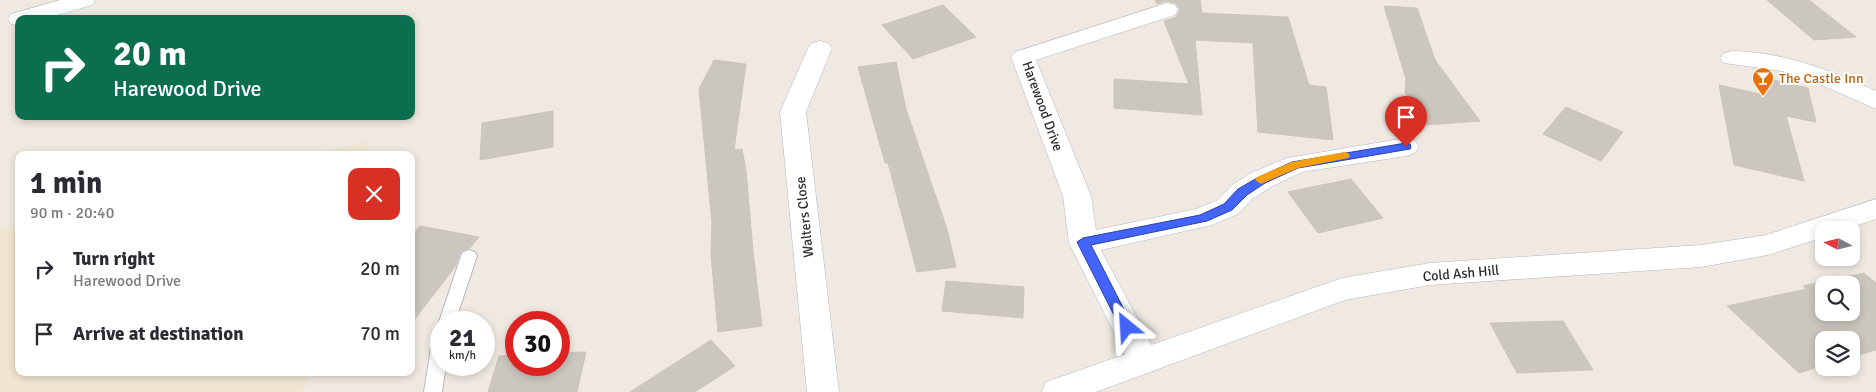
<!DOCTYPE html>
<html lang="en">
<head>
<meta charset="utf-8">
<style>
  :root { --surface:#fff; --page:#f7f7f7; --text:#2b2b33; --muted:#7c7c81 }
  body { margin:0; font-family:Signika,sans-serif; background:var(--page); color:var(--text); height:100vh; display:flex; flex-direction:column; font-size:19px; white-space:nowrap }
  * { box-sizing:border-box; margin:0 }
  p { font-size:16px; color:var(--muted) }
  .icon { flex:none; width:28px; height:28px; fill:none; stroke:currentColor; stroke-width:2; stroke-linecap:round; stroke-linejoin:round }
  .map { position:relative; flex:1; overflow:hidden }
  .drawer { position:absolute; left:15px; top:151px; width:400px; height:225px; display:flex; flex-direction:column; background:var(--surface); border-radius:10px; box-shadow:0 2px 8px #0003 }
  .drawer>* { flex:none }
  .hud { position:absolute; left:15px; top:15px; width:400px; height:105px; border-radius:10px; box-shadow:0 2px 8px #0003; background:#0b6e4f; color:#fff; overflow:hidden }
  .needle { width:32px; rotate:277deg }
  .controls { position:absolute; left:1815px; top:221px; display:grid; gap:10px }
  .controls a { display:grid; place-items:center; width:45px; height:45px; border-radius:10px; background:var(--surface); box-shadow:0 2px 8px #0003; font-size:25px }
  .speed { position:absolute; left:430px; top:311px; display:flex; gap:10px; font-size:25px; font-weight:700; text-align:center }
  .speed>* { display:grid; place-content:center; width:65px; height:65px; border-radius:50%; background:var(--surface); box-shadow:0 2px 8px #0003; line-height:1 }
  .speed small { font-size:12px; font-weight:400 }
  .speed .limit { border:8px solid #d22; background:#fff; color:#111 }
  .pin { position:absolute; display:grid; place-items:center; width:42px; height:42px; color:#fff; margin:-51px -21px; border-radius:50% 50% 50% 0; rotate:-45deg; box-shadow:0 0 5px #0007 }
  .pin .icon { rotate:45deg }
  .me { position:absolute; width:55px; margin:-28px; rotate:333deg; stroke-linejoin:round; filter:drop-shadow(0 0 4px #0008) }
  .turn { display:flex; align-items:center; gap:18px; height:105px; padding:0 15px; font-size:22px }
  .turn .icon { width:65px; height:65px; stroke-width:2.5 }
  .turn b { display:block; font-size:35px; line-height:42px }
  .round { display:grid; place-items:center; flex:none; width:52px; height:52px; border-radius:10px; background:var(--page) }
  .headline { display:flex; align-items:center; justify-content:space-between; height:85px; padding:0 15px }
  h1 { font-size:30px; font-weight:700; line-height:38px }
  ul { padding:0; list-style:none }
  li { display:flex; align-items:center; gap:15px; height:65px; padding:0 15px }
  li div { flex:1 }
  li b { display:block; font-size:19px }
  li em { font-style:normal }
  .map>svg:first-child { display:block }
  .education { fill:#f0e6d1 }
  .building { fill:#cbc7bf; stroke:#cbc5ba; fill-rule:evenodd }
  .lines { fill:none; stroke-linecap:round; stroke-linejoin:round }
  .lane-casing { stroke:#b4b7c1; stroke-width:2 }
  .street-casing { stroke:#b4b7c1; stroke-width:1 }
  .secondary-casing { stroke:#b4b7c1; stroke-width:1 }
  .lane { fill:#fff; fill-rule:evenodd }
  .street { fill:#fff; fill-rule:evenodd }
  .secondary { fill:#fff; fill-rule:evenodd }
  .route { fill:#4264fb; stroke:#2b41a3 }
  .slow { fill:#f59e0b }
  .labels { text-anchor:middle; stroke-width:4; stroke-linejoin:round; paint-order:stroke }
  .food-label { font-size:14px; fill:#c56008; stroke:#fff; text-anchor:start }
  .street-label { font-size:14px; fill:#2e2e2e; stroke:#fff }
</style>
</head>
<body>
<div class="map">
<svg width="1876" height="392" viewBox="0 0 1876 392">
  <rect width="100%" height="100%" fill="#efe9e1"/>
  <path class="education" d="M 369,141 L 366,155 L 311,155 Z
    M 19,224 L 19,372 L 308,373 L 303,392 L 0,392 L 0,228 Z"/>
  <path class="building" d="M 1155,0 L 1200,0 L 1202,13 L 1288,17 L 1309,85 L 1326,87 L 1333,140 L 1258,132 L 1253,43 L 1195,40 L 1202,115 L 1114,108 L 1114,79 L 1189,84 L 1164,21 L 1176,17 L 1180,9 L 1175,3 L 1166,1 L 1157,4 Z
    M 1767,0 L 1809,0 L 1856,37 L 1814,40 Z
    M 943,5 L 976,37 L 913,59 L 882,25 Z
    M 1384,6 L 1417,8 L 1435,60 L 1480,121 L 1427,125 L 1405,92 L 1406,79 Z
    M 714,60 L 746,64 L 734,150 L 742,149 L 746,170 L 753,251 L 762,326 L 718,332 L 711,255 L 712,223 L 699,89 Z
    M 896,62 L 906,109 L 947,229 L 956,267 L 917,272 L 888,163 L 885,163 L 858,67 Z
    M 1757,76 L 1808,88 L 1816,122 L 1786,116 L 1804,181 L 1734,165 L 1719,85 L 1760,94 Z
    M 1566,107 L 1623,132 L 1601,161 L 1543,134 Z
    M 553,111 L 553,147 L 480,160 L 482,123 Z
    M 1351,179 L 1383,218 L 1318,233 L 1288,192 Z
    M 420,226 L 479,237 L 470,248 L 461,251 L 455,267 L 411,324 L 411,237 Z
    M 1864,273 L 1876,283 L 1876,350 L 1851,357 L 1851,340 L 1824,340 L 1824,365 L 1799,373 L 1727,306 L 1807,289 L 1803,286 ZM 1824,285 L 1851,285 L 1851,312 L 1824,312 Z
    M 946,281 L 1024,287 L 1023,318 L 942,311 Z
    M 1563,321 L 1593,370 L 1517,373 L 1490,323 Z
    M 711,340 L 735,366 L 695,392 L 630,392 Z
    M 586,352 L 577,392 L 488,392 L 499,356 L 516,355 L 516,365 L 559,365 L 559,353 Z"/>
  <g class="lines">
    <g class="lane-casing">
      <path id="lane" d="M 469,250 L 475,252 L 477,256 L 455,322 L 441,322 L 441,327 L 439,322 L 461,256 L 463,252 Z
        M 441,335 L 441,365 L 446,365 L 442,392 L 424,392 L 432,342 L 435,337 Z"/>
    </g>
    <g class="street-casing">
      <path id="street" d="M 1167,3 L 1175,5 L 1178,10 L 1175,15 L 1036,60 L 1091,196 L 1096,230 L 1196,209 L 1218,200 L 1232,185 L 1251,173 L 1287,158 L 1406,138 L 1415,141 L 1419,147 L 1415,153 L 1406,156 L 1302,172 L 1271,187 L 1252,199 L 1238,214 L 1212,225 L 1101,250 L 1160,361 L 1155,370 L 1144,374 L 1133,370 L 1069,243 L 1063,196 L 1011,57 L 1015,52 Z
        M 820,41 L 828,43 L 832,48 L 806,112 L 839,392 L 807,392 L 780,112 L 808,48 L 812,43 Z
        M 1732,51 C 1784,52 1830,70 1876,91 L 1876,109 L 1815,82 L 1782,71 L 1724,63 L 1720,58 L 1724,53 Z"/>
    </g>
    <g class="secondary-casing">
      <path id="secondary" d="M 60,0 L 95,0 L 92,5 L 44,19 L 19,19 L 19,26 L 11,24 L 8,19 L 11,14 Z
        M 1876,199 L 1876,219 L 1844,230 L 1824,230 L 1824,237 L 1768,255 L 1701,267 L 1430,285 L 1345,300 L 1096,392 L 1042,392 L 1046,382 L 1342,278 L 1430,263 L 1701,245 L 1766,235 Z"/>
    </g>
    <use href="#lane" class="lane"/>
    <use href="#street" class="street"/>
    <use href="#secondary" class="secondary"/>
  </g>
  <path class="route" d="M 1406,143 L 1410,144 L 1411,147 L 1410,149 L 1298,168 L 1265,183 L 1247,195 L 1232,210 L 1207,221 L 1091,245 L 1133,327 L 1131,331 L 1122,331 L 1077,242 L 1083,238 L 1200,215 L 1224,204 L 1238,189 L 1257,178 L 1292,162 Z"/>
  <path class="slow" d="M 1344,152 L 1348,153 L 1350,156 L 1348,158 L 1298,168 L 1261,184 L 1255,180 L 1257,177 L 1292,162 Z"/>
  <defs>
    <g id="bar-pin" transform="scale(1.125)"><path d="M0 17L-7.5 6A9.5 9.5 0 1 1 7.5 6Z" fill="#e8710a" stroke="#fff"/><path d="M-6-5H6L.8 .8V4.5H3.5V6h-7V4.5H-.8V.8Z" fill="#fff"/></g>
  </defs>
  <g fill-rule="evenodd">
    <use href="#bar-pin" x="1763" y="78"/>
  </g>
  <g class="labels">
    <g class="food-label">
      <text x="1779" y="83">The Castle Inn</text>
    </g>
    <g class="street-label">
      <text transform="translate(1043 106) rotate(70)" y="5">Harewood Drive</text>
      <text transform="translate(804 217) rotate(-96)" y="5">Walters Close</text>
      <text transform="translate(1461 273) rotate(-5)" y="5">Cold Ash Hill</text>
    </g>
  </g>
</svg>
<div class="controls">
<a><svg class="needle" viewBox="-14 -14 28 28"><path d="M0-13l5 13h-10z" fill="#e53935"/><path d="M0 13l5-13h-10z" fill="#7c7c81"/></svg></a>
<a><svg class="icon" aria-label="search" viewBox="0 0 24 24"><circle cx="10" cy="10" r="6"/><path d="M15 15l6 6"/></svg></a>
<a><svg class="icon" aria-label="layers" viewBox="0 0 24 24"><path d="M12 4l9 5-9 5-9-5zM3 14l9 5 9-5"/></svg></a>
</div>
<div class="speed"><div>21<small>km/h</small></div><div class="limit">30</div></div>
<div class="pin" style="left:1406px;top:147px;background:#d93025"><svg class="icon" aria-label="arrive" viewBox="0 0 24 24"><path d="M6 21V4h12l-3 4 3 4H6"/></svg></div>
<svg class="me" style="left:1127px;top:327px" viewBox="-20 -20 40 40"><path d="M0-17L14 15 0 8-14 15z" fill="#4264fb" stroke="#fff" stroke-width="4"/></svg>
<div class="hud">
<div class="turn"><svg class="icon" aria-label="right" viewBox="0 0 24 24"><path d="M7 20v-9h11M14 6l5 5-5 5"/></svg><div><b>20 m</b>Harewood Drive</div></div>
</div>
<section class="drawer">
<div class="headline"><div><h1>1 min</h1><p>90 m · 20:40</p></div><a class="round" style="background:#d93025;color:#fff"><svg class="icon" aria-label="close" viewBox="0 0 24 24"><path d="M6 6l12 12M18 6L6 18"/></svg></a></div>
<ul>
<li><svg class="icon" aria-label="right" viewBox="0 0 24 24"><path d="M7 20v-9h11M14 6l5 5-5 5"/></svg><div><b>Turn right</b><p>Harewood Drive</p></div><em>20 m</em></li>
<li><svg class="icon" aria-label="arrive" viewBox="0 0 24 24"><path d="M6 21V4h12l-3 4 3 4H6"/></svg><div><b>Arrive at destination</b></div><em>70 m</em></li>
</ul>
</section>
</div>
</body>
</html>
